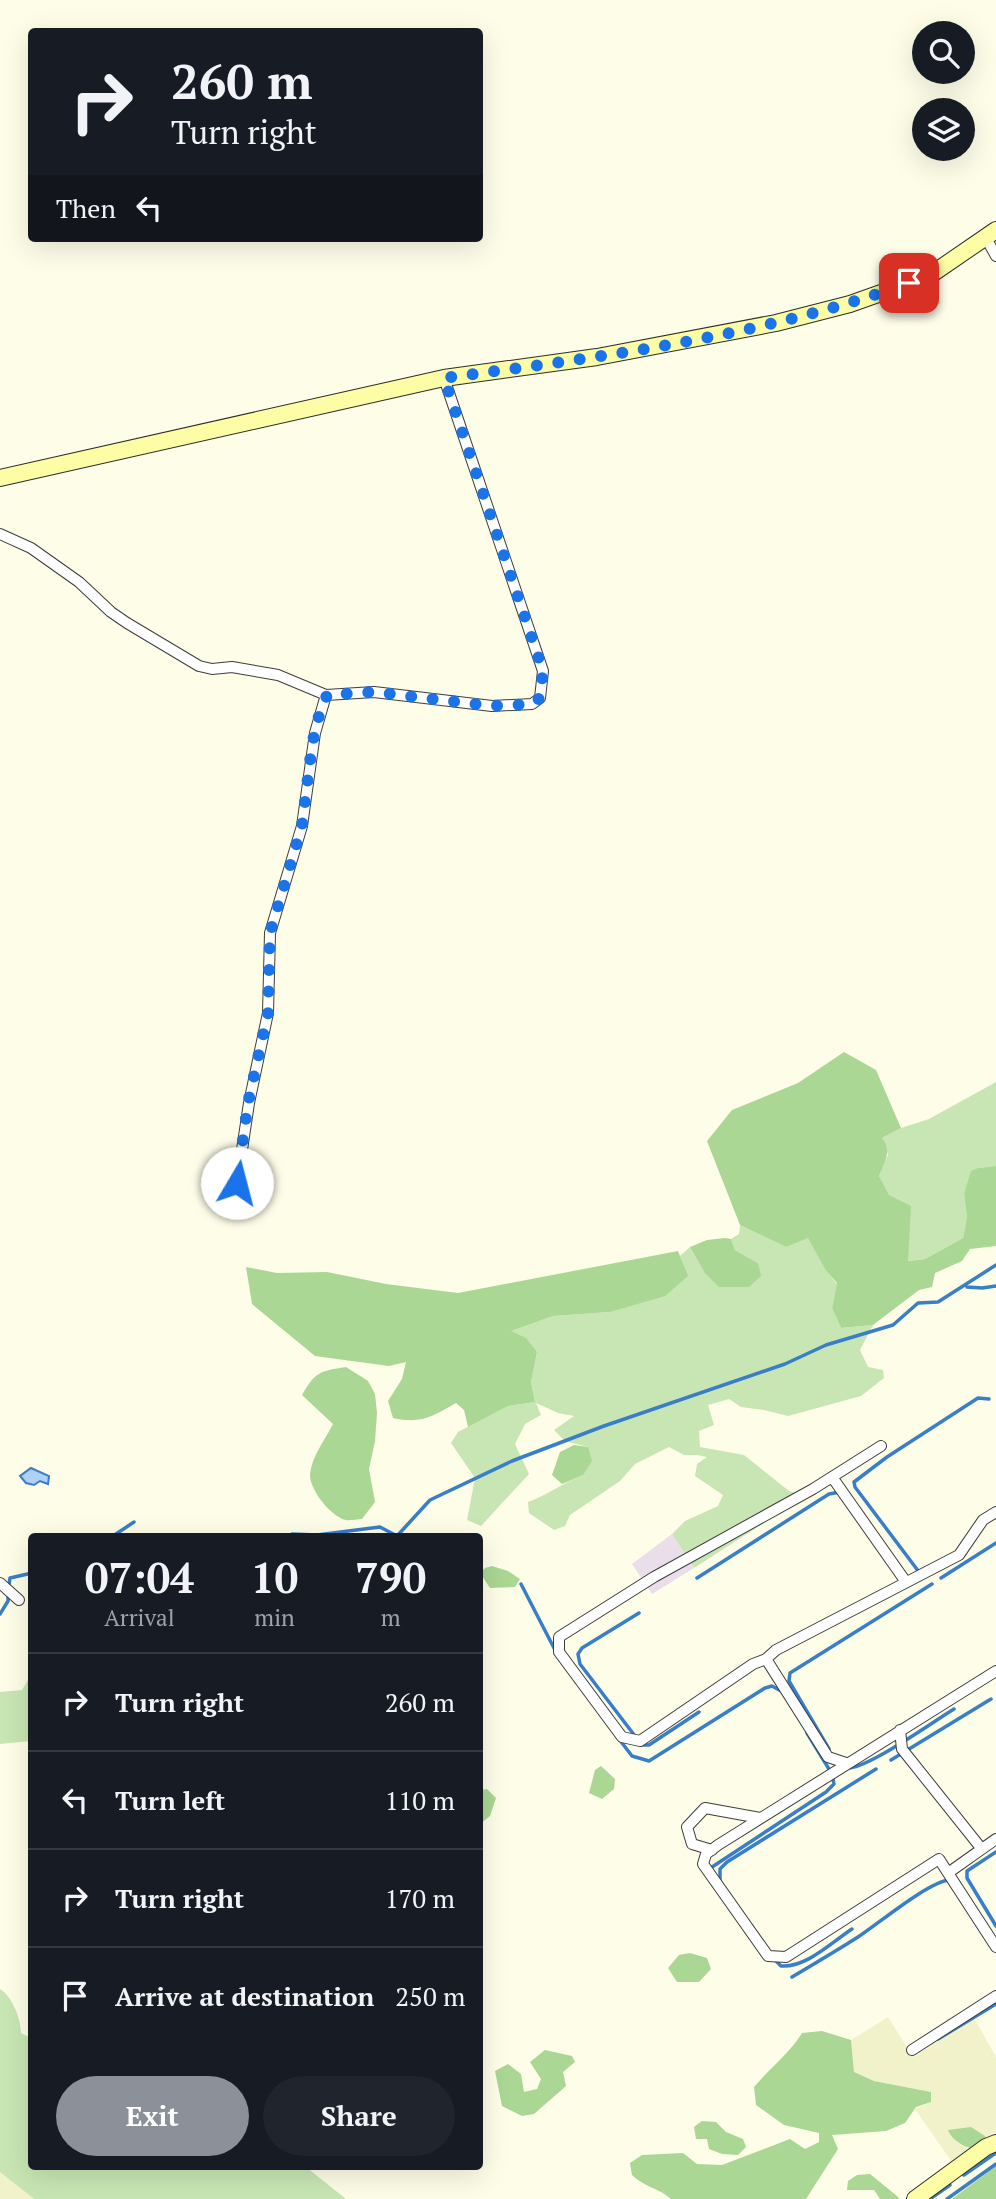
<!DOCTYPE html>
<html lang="en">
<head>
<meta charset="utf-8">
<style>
  :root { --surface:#171b24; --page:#20242c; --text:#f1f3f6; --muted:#9ea1a6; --line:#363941; --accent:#8c9099 }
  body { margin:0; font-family:"PT Serif",serif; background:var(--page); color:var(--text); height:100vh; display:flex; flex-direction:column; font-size:26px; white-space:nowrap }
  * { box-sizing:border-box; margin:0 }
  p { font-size:23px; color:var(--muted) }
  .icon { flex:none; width:38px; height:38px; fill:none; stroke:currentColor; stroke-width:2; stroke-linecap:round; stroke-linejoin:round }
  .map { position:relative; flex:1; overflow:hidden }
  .side { position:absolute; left:28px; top:1533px; width:455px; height:637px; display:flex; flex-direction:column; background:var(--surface); border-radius:7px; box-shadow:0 7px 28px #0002 }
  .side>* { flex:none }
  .top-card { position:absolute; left:28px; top:28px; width:455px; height:214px; border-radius:7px; box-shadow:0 7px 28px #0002; background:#171b24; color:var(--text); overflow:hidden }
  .tools { position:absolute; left:912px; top:21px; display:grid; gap:14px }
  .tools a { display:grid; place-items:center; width:63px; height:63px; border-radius:50%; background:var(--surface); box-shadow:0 7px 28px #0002; font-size:35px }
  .pin { position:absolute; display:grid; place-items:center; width:60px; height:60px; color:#fff; margin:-30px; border-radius:14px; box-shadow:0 4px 10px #0006 }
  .me { position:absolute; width:77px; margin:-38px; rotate:8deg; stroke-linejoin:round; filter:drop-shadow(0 0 5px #0008) }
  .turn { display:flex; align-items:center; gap:24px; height:147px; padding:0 28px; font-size:32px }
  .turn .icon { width:91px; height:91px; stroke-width:2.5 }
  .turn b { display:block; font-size:49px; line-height:60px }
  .then { display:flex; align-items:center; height:66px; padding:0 28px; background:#0003; gap:14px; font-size:26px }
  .eta { display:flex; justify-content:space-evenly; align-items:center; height:119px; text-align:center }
  .eta b { font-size:42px; font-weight:800; line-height:49px }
  .cta { display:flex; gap:14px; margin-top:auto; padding:14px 28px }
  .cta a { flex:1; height:80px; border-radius:42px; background:var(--accent); color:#fff; font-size:28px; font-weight:800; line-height:80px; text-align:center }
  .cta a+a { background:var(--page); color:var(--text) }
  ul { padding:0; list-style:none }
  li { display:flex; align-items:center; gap:21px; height:98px; padding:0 28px; border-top:2px solid var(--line) }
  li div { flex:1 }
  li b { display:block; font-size:26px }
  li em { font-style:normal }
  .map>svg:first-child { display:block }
  .industrial { fill:#e9dee9 }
  .farmland { fill:#f1f2ca }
  .green { fill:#c8e6b4 }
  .forest { fill:#aad794 }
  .water { fill:#afd2f4; stroke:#387ec8; stroke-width:2 }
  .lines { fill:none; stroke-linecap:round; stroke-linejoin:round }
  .stream { stroke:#387ec8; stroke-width:3.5 }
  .street-casing { stroke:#3d3d3d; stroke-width:12 }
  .secondary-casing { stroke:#2c2c2c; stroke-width:18 }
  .street { stroke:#fff; stroke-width:10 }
  .secondary { stroke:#fcfda5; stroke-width:16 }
  .route { stroke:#1a73e8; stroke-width:12; stroke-dasharray:0 21.6 }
</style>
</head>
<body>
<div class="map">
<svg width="996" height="2199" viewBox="0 0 996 2199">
  <rect width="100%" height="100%" fill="#fefde8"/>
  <path class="industrial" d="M 672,1534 L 694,1568 L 652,1594 L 632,1564 Z"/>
  <path class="farmland" d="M 888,2017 L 913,2057 L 974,2018 L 996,2057 L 996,2153 L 963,2178 L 915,2109 L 931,2102 L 931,2092 L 874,2081 L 854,2072 L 851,2040 Z
    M 0,2172 L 34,2199 L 0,2199 Z"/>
  <path class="green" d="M 996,1082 L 996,1166 L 978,1168 L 964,1194 L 967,1217 L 963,1238 L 925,1259 L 907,1261 L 909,1236 L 879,1176 L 888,1155 L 882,1138 L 901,1128 L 929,1119 Z
    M 740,1225 L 786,1247 L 808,1237 L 826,1271 L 837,1284 L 832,1308 L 841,1328 L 873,1325 L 860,1350 L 868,1367 L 883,1370 L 884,1378 L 861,1396 L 788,1416 L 764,1410 L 741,1407 L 729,1399 L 708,1405 L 714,1425 L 699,1431 L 700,1447 L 744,1455 L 789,1491 L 806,1496 L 694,1568 L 672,1534 L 685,1521 L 718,1506 L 723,1495 L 695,1476 L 697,1464 L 707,1457 L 697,1455 L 684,1455 L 669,1447 L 635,1464 L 620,1481 L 570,1515 L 565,1526 L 554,1530 L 529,1513 L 528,1502 C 547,1495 563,1483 583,1475 L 588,1447 L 565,1441 L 554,1430 L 574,1416 L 558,1413 L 536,1403 L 541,1415 L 525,1424 L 515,1444 L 529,1474 L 481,1526 L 467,1520 L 475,1478 L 451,1443 L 458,1432 L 508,1406 L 535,1402 L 531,1382 L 537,1352 L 510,1331 L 553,1316 L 610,1312 L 687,1276 L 680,1256 L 690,1247 L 704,1272 L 758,1263 L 735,1250 L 731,1239 L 739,1234 Z
    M 31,1675 L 31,1741 L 0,1744 L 0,1692 L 22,1690 Z
    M 0,1989 C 12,1996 21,2019 21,2033 L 31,2038 L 32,2166 L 306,2167 L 346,2199 L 34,2199 L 0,2172 Z"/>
  <path class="forest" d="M 844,1052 L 876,1070 L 901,1128 L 882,1138 C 892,1151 885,1162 879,1176 L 889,1195 L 911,1206 L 908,1261 L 925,1259 L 963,1238 L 967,1217 L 964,1194 L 971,1171 L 978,1168 L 996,1166 L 996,1246 L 970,1249 L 962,1261 L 935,1273 L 932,1287 L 919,1290 L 873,1325 L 841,1328 L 832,1308 L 837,1283 L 826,1271 L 808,1238 L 786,1247 L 740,1225 L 707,1141 L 732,1110 L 798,1083 Z
    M 725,1238 L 731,1239 L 735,1250 L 758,1263 L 761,1276 L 749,1287 L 719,1287 L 704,1272 L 690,1247 L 707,1240 Z
    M 678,1251 L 688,1276 L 665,1296 L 610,1312 L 553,1316 L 511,1331 L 526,1338 L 537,1352 L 531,1382 L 535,1402 L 508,1406 L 468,1427 L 464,1410 L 456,1403 C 431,1417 422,1424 393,1418 L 388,1401 L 402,1379 L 406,1362 L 389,1366 L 315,1356 L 252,1304 L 246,1267 L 277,1273 L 327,1272 L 386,1284 L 458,1293 Z
    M 346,1367 L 368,1381 L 375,1394 L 377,1413 L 375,1441 L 369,1469 L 375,1502 L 362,1519 C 357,1519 350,1521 346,1520 C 331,1517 309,1489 310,1474 C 312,1456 325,1440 333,1424 L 302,1395 C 315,1372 320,1371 346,1367 Z
    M 574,1445 L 588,1447 L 592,1461 L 583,1475 L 562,1484 L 552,1475 L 560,1452 Z
    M 492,1566 L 508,1571 L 520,1579 L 515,1587 L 490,1588 L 480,1573 L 485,1568 Z
    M 601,1766 L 615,1779 L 614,1789 L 602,1799 L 589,1793 L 595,1770 Z
    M 487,1789 L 496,1798 L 490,1816 L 480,1824 L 480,1790 Z
    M 690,1953 L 707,1958 L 711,1969 L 699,1982 L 677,1982 L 668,1968 L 679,1955 Z
    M 822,2031 L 851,2040 L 854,2072 L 874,2081 L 931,2092 L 931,2102 L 916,2107 L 905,2123 L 886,2131 L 832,2135 L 838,2149 L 806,2199 L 671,2199 C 659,2188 644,2187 632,2175 L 630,2163 L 642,2155 L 683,2153 L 697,2164 L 722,2165 L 790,2139 L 805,2149 L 819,2142 L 819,2133 L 784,2125 L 756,2105 L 754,2087 C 770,2068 789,2054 802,2033 Z
    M 545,2050 L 572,2056 L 575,2062 L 563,2072 L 566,2086 L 534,2114 L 522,2116 L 502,2106 L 495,2071 L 508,2064 L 521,2074 L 524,2092 L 537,2089 L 541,2079 L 530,2062 Z
    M 702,2121 L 716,2122 L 726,2132 L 743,2139 L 746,2147 L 738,2155 L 722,2154 L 709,2149 L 707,2139 L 696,2139 L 694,2127 Z
    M 971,2127 L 985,2136 L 988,2152 C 973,2150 954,2145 948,2130 Z
    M 996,2166 L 996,2199 L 952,2199 Z
    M 870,2174 L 897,2196 L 900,2199 L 880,2199 L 874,2190 L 847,2190 L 848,2181 L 857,2175 Z"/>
  <path class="water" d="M 31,1468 L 49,1476 L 48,1484 L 40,1481 L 34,1485 L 26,1483 L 20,1476 Z"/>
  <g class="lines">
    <path class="stream" d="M 967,1287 L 982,1288 L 996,1286
      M 292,1534 L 317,1535 L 380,1527 L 397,1536 L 430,1500 L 512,1461 L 604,1426 L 785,1364 L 826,1345 L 893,1325 L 918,1303 L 938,1302 L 996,1265
      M 113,1536 L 134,1522
      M 919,1572 L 855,1487 L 854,1482 L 887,1457 L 978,1398 L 989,1399
      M 697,1578 L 829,1494 L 840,1492
      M 941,1578 L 996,1543
      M 521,1584 L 555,1650
      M 9,1585 L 10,1578 L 32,1573
      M 0,1614 L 8,1601 L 8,1593
      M 635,1736 L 580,1664 L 578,1654 L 582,1648 L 639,1613
      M 619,1739 L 632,1756 L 649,1761 L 765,1688 L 772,1686 L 781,1691
      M 639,1743 L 642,1745 L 649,1745 L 699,1712
      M 829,1749 L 789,1681 L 790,1673 L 932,1584
      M 891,1760 L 991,1699
      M 844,1768 C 862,1773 934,1721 954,1709
      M 996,1852 L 967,1871 L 967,1878 L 996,1926
      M 709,1869 L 826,1792 L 834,1784 L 832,1774 L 807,1733
      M 720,1880 L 720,1869 L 727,1862 L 876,1769
      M 774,1959 L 781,1966 C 806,1968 832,1942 852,1929
      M 792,1977 C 814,1964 836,1951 858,1937 C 878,1924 929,1881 950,1880
      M 938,2039 L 996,2004
      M 964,2175 L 996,2153
      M 930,2199 L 950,2185
      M 947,2199 L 996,2164"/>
    <g class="street-casing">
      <path id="street" d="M 986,238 L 996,256
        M 0,534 L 31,548 L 79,582 L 111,612 L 127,623 L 199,666 L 212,669 L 232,667 L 278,675 L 326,695 L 374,692 L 492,706 L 532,704 L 540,698 L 543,671 L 444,378
        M 237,1183 L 249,1103 L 268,1013 L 270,933 L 302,826 L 315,733 L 326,695
        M 832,1477 L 906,1582
        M 0,1583 L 19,1600
        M 766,1659 L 753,1664 L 640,1741 L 622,1737 L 559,1652 L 559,1637 L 654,1577 L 813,1489 L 881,1446
        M 900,1730 L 902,1749 L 981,1848
        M 846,1763 L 828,1757 L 766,1659 L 776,1650 L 959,1555 L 983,1520 L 996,1512
        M 996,1839 L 948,1873 L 996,1947
        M 712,1850 L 692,1844 L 687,1827 L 705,1808 L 760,1818
        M 948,1873 L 939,1859 L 786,1957 L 768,1956 L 703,1864 L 706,1854 L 718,1845 L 996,1671
        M 912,2050 L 996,1996"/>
    </g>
    <g class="secondary-casing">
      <path id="secondary" d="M 0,478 L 444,378 L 597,357 L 776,323 L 850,304 L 929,276 L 996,230
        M 915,2199 L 986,2147 L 996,2143"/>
    </g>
    <use href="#street" class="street"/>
    <use href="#secondary" class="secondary"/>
  </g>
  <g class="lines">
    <path class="route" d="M 237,1183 L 248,1103 L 268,1013 L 270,933 L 302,826 L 311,753 L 316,724 L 327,695 L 374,692 L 492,706 L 532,704 L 540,698 L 543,671 L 444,378 C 601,357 760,337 909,283"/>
  </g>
</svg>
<div class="tools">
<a><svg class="icon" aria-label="search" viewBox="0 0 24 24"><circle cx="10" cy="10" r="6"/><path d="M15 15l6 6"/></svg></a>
<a><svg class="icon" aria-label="layers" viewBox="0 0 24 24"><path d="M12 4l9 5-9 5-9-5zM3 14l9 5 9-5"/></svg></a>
</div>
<div class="pin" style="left:909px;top:283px;background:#d93025"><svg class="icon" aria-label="arrive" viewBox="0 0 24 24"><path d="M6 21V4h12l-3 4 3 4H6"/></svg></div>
<svg class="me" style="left:237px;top:1183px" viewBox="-20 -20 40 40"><circle r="19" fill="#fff"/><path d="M0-13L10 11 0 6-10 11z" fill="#1a73e8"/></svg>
<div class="top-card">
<div class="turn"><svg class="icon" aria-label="right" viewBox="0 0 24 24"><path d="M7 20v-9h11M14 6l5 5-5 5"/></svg><div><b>260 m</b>Turn right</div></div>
<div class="then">Then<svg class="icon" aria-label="left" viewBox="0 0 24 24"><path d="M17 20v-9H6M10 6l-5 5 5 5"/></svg></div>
</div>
<section class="side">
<div class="eta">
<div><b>07:04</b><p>Arrival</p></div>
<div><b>10</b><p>min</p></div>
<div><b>790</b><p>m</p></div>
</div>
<ul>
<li><svg class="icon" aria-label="right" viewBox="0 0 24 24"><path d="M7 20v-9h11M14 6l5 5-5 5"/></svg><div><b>Turn right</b></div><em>260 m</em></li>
<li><svg class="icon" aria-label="left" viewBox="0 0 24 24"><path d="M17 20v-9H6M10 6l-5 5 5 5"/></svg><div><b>Turn left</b></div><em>110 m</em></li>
<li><svg class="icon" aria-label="right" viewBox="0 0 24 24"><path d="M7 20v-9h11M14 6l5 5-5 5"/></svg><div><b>Turn right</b></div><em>170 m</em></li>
<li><svg class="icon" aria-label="arrive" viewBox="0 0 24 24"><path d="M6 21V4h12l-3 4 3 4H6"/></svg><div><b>Arrive at destination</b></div><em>250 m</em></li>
</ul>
<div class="cta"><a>Exit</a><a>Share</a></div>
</section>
</div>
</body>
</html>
